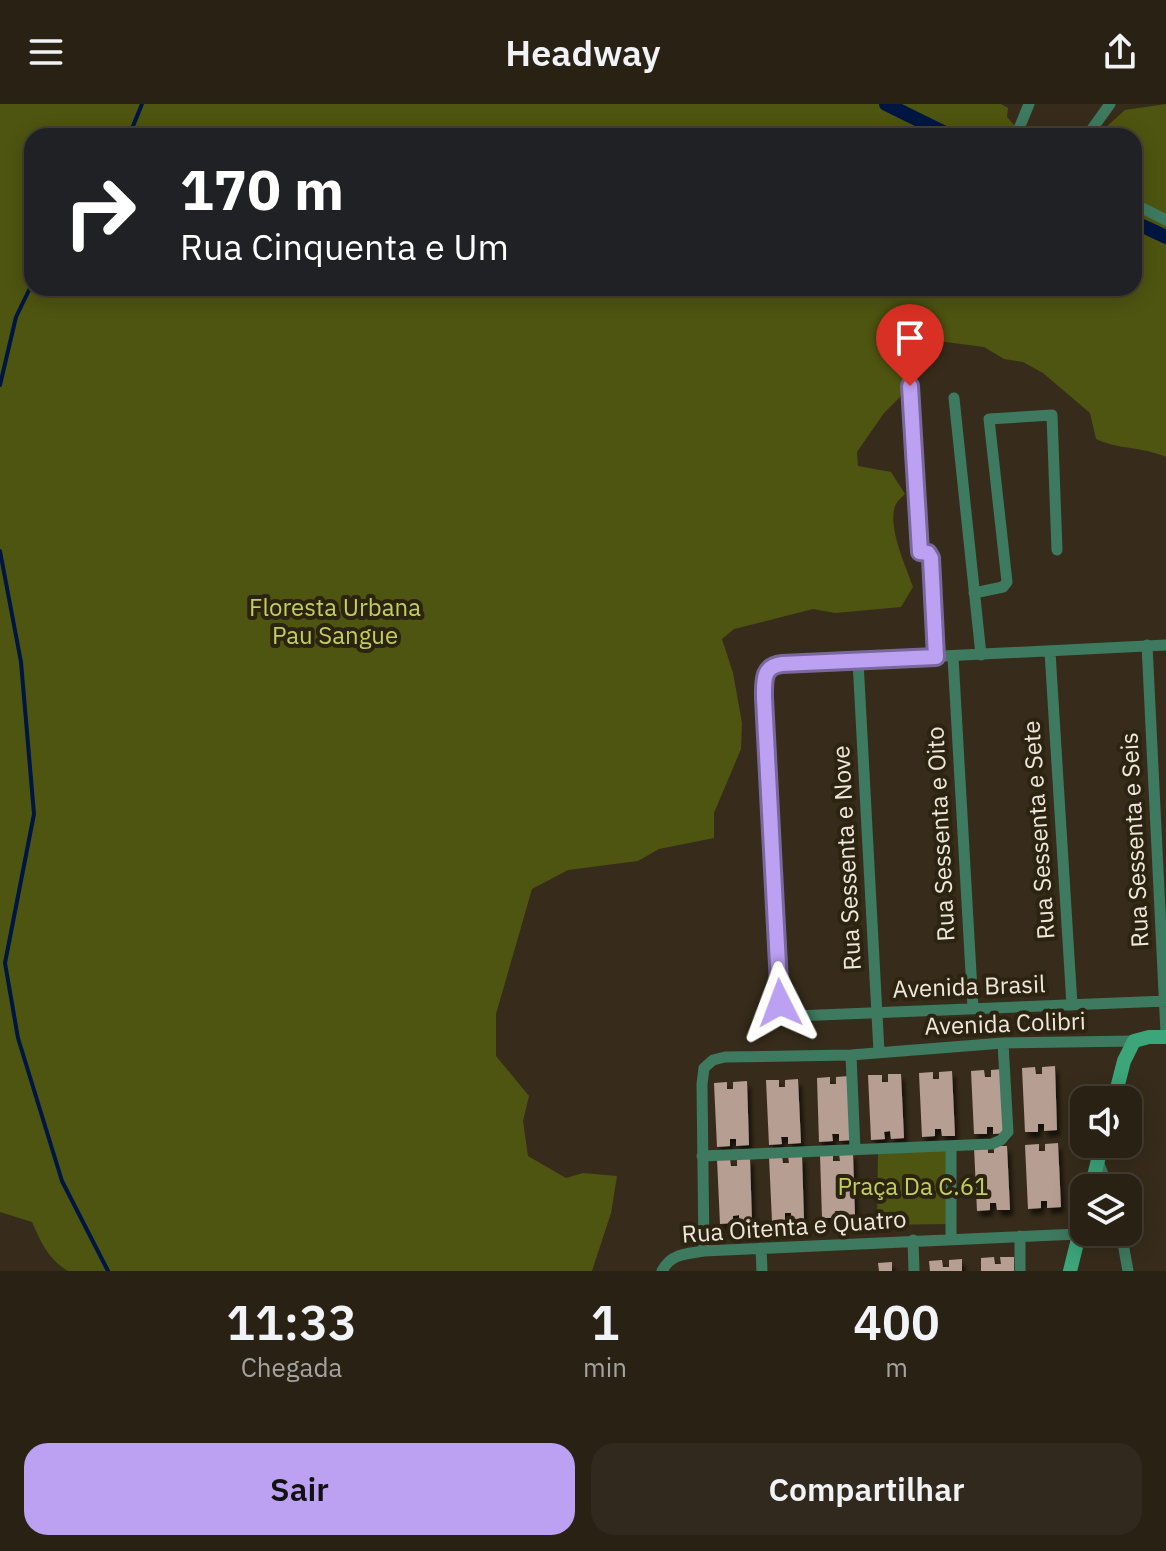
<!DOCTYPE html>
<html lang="pt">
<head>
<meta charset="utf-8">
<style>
  :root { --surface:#292114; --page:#31291d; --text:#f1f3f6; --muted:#a5a3a0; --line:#453e34; --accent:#bca0f2 }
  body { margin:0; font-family:"IBM Plex Sans",sans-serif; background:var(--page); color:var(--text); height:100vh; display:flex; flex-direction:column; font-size:30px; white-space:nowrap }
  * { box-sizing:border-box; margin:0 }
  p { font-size:26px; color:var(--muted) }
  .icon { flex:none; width:44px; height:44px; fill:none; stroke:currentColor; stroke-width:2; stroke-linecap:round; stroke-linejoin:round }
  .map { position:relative; height:1167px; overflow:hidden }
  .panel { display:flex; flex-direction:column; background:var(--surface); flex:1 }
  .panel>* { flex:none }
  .banner { position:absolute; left:24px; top:24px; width:1118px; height:168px; border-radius:24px; box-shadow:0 4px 20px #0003,0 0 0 2px var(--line); background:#202124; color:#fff; overflow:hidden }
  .fabs { position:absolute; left:1070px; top:982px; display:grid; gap:16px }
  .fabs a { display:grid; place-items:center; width:72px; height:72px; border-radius:16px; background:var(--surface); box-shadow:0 4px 20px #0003,0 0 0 2px var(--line); font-size:40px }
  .pin { position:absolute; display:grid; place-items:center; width:68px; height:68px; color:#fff; margin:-82px -34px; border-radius:50% 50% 50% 0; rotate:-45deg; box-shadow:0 0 8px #0007 }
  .pin .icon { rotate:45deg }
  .me { position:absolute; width:88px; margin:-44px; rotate:357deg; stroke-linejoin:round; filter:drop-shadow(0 0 6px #0008) }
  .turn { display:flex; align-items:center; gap:28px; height:168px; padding:0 24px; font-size:36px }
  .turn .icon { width:104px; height:104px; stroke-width:2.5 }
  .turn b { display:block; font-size:56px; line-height:68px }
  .eta { display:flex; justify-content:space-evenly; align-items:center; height:136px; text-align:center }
  .eta b { font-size:48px; font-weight:600; line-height:56px }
  .cta { display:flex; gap:16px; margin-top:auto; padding:16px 24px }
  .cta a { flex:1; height:92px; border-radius:24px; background:var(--accent); color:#111; font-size:32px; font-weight:600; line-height:92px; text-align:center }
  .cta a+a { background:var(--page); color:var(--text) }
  header { display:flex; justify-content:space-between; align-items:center; height:104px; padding:0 24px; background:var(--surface); font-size:36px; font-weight:600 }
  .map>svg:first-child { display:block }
  .green { fill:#4e5510 }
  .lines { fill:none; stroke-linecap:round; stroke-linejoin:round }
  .stream { stroke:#001642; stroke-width:4 }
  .canal { stroke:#001642; stroke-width:14 }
  .building { fill:#b69e93; filter:url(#shadow) }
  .minor { stroke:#3e7a5f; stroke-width:11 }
  .secondary { stroke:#3ca57a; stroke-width:14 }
  .route-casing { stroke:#7a689d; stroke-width:20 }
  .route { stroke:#bca0f2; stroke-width:14 }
  .labels { text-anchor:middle; stroke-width:8; stroke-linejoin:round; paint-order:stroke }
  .park-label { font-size:24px; fill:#c1cf5b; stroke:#2d2311 }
  .street-label { font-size:24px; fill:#eee7dc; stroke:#2d2311 }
</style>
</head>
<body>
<header><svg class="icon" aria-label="menu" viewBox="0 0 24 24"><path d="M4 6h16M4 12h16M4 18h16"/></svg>Headway<svg class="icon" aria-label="share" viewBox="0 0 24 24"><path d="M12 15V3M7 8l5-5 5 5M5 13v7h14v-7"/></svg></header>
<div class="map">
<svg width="1166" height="1167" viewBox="0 0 1166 1167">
  <defs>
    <filter id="shadow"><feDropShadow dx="3.5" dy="6" stdDeviation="2" flood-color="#0009"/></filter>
  </defs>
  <rect width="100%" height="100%" fill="#372c1b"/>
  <path class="green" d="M 0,0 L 1001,0 L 1008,4 L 1007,13 L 1024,32 L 32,32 L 32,184 L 1134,184 L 1134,32 L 1096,32 L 1125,6 L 1166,0 L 1166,353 C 1140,342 1120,346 1096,335 L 1090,309 L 1043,269 L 1023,258 L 1004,255 L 984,243 L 930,236 L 925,251 L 907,266 L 900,293 L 884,309 L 857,348 L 858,362 L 891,368 L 905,390 C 902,393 898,396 896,400 C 886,420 906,463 913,483 L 901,503 L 835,509 L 813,505 L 734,525 L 722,535 L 733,569 L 742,619 L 741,645 L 714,709 L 714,734 L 659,745 L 638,757 L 568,766 L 532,785 L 496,910 L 496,952 L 529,992 L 523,1017 L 528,1052 L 566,1074 L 583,1069 L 617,1072 L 611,1109 L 592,1167 L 68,1167 C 48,1155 41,1138 32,1118 L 0,1108 Z
    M 949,1044 L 949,1120 L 877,1121 L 878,1047 Z"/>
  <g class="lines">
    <path class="stream" d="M 129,32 L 142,0
      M 0,281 L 16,213 L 32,180
      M 0,447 L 21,558 L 34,710 L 5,859 L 18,934 L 62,1077 L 108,1167"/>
    <path class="canal" d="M 886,0 L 951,32
      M 1134,118 L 1166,133"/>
  </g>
  <path class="building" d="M 1055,962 L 1057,1026 L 1044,1027 L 1044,1020 L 1038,1020 L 1038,1028 L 1025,1028 L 1022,964 L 1035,963 L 1036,970 L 1042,970 L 1042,963 Z
    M 1004,965 L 1006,1029 L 993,1030 L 993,1023 L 987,1023 L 987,1030 L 974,1030 L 971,967 L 984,966 L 985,973 L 991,973 L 991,966 Z
    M 952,967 L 955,1032 L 942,1032 L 941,1025 L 935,1025 L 935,1032 L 922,1033 L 919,969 L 933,968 L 933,975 L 939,975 L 939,968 Z
    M 888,970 L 901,970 L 904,1034 L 891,1035 L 890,1027 L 884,1028 L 885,1035 L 871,1036 L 868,971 L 882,971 L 882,978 L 888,978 Z
    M 849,972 L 852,1036 L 839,1037 L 839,1030 L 832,1030 L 833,1037 L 819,1038 L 817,974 L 830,973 L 830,980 L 836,980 L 836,973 Z
    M 798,975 L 801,1039 L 788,1040 L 788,1033 L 781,1033 L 782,1040 L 769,1041 L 766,976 L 779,976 L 779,983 L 785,983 L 785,976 Z
    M 747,977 L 749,1041 L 736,1042 L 736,1035 L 730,1035 L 730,1042 L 717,1043 L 714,979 L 727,978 L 727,985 L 733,985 L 733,978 Z
    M 1058,1039 L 1061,1103 L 1047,1104 L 1047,1097 L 1041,1097 L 1041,1104 L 1028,1105 L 1025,1041 L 1039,1040 L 1039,1047 L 1045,1047 L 1045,1040 Z
    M 988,1042 L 988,1049 L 994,1049 L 994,1042 L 1007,1042 L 1010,1106 L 997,1106 L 996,1099 L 990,1099 L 990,1106 L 977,1107 L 974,1043 Z
    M 853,1049 L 855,1113 L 842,1114 L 842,1107 L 835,1107 L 836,1114 L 822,1114 L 820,1051 L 833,1050 L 833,1057 L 840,1057 L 839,1050 Z
    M 802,1051 L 804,1116 L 791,1116 L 791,1109 L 785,1109 L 785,1116 L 772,1117 L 769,1053 L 782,1052 L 783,1059 L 789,1059 L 788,1052 Z
    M 750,1054 L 752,1118 L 739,1119 L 739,1111 L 733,1112 L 733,1119 L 720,1120 L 717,1055 L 730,1055 L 731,1062 L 737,1062 L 737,1055 Z
    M 994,1153 L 995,1160 L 1001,1160 L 1000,1153 L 1014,1153 L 1014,1167 L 981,1167 L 981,1154 Z
    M 962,1155 L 962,1167 L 930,1167 L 929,1157 L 942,1156 L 943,1163 L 949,1163 L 949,1156 Z
    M 892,1158 L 892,1167 L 879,1167 L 878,1159 Z"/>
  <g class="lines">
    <path class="minor" d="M 1016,32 L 1029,0
      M 1087,32 L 1110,0
      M 1134,100 L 1166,116
      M 908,226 L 920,448 L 928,449 L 931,454 L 936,553
      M 954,294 L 981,551
      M 974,489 L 1003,483 L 1007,478 L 989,315 L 1052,311 L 1057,446
      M 1147,541 L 1166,929
      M 1166,541 L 782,560 C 770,561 766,566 764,578 L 780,899 L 788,909 L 795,912 L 1166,897
      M 1050,548 L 1072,901
      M 953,553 L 973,904
      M 858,557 L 879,948
      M 851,951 L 855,1046
      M 951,1042 L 951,1134
      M 702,1052 L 992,1040 L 1001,1036 L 1008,1028 L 1003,939
      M 1098,1057 L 1108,1084
      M 1121,1128 L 1128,1167
      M 1020,1132 L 1020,1167
      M 913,1136 L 914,1167
      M 761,1144 L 762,1167
      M 704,1147 L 702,980 L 704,964 L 713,956 L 725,953 L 851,951 L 1003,939 L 1134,937
      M 662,1167 C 671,1149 687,1150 704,1147 L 1079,1130"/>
    <path class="secondary" d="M 1114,996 L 1124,957 L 1134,937 L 1149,933 L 1166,933
      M 1091,1084 L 1102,1040
      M 1070,1167 L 1084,1111"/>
  </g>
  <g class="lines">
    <g class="route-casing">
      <path id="route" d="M 780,899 L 764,594 C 764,578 762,562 782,560 L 936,553 L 931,454 L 928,449 L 920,448 L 910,282"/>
    </g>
    <use href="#route" class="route"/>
  </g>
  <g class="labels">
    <g class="park-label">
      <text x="335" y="512">Floresta Urbana<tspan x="335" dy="28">Pau Sangue</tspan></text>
      <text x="913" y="1091">Praça Da C.61</text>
    </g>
    <g class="street-label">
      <text transform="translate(1039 726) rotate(-94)" y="8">Rua Sessenta e Sete</text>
      <text transform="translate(941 730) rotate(-93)" y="8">Rua Sessenta e Oito</text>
      <text transform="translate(1135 736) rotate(-93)" y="8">Rua Sessenta e Seis</text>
      <text transform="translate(847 754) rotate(-93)" y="8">Rua Sessenta e Nove</text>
      <text transform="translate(969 883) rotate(-2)" y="8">Avenida Brasil</text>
      <text transform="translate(1005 920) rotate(-2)" y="8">Avenida Colibri</text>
      <text transform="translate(794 1123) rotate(-4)" y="8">Rua Oitenta e Quatro</text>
    </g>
  </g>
</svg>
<div class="fabs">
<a><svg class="icon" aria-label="sound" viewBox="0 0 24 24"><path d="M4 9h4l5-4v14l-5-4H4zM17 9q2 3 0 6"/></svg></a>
<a><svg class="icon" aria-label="layers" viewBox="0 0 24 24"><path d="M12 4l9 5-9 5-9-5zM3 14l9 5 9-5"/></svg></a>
</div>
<div class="pin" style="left:910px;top:282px;background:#d93025"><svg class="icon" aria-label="arrive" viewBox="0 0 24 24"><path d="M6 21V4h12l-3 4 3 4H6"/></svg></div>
<svg class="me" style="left:780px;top:899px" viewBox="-20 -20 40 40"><path d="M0-17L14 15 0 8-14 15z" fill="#bca0f2" stroke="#fff" stroke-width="4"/></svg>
<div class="banner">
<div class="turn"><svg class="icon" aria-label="right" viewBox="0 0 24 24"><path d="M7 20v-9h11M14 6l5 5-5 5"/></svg><div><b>170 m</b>Rua Cinquenta e Um</div></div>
</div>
</div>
<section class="panel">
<div class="eta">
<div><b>11:33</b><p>Chegada</p></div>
<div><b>1</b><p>min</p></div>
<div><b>400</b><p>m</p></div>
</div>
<div class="cta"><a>Sair</a><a>Compartilhar</a></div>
</section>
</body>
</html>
